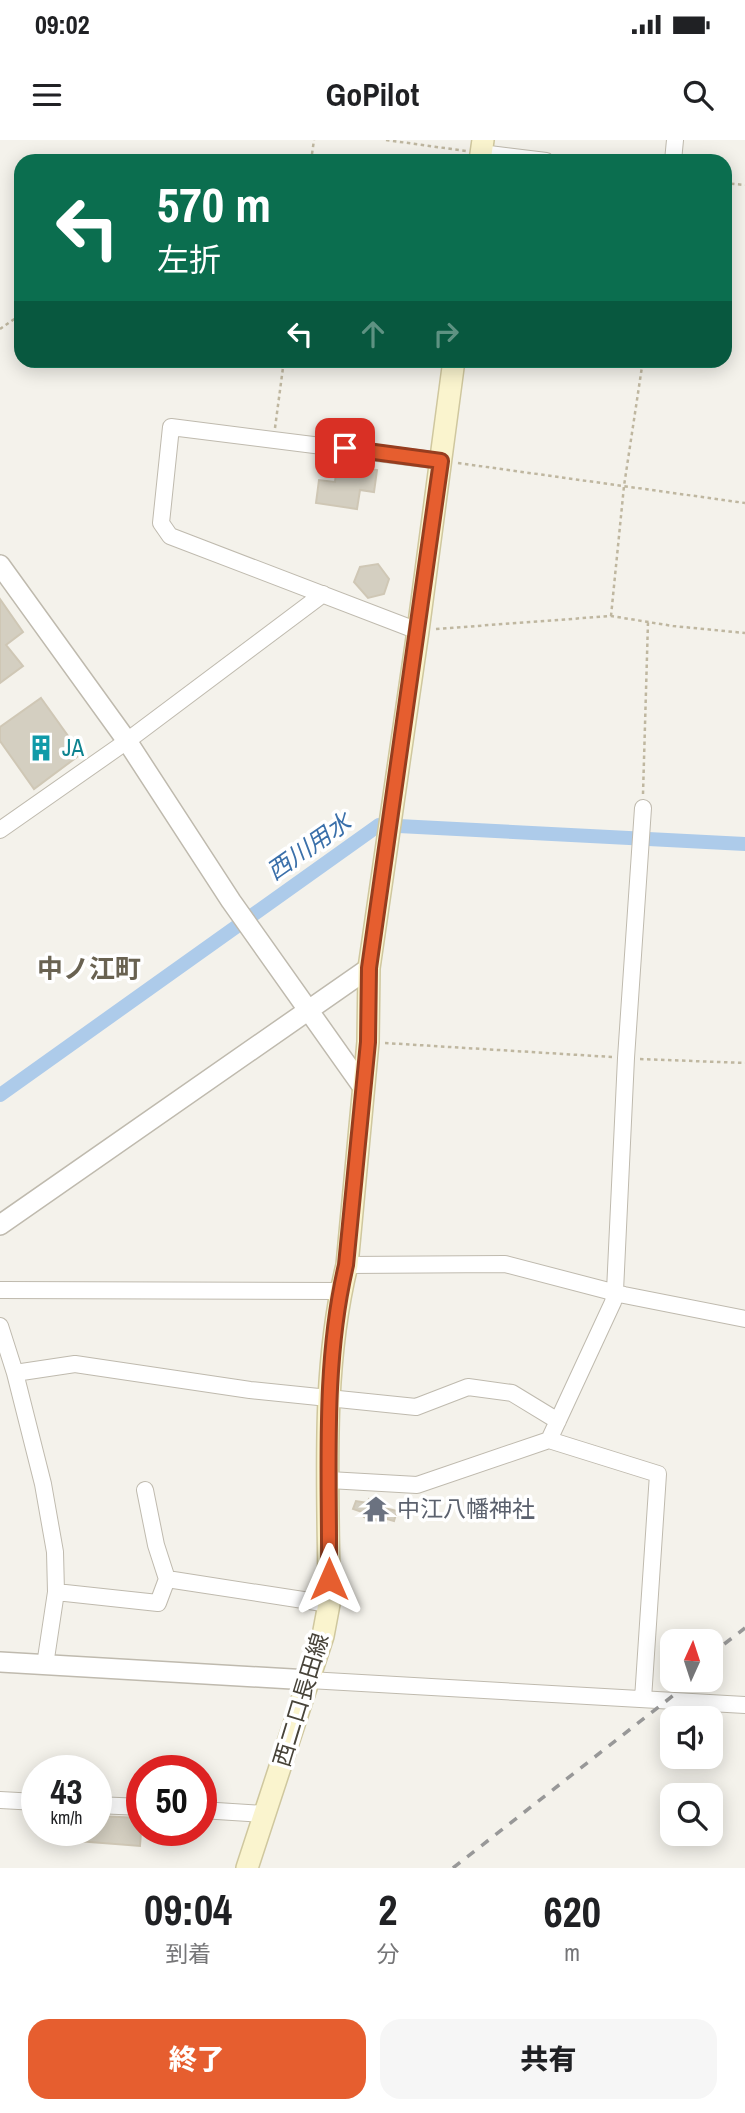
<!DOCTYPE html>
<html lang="ja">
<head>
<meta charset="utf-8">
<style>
  :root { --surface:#fff; --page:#f6f6f6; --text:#202124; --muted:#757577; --accent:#e65e2f }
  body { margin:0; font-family:"Archivo Narrow","Noto Sans JP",sans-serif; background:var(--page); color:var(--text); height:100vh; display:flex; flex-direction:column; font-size:26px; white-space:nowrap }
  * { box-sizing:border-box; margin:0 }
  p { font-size:23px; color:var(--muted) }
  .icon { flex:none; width:38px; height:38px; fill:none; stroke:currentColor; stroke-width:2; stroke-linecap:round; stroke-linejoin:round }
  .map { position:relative; height:1728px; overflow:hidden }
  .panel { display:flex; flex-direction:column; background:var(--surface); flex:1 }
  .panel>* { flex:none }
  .hud { position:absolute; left:14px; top:14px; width:718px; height:214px; border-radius:21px; box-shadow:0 4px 18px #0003; background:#0b6e4f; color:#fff; overflow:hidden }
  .needle { width:46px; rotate:3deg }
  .controls { position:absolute; left:660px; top:1489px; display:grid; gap:14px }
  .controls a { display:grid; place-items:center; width:63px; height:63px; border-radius:14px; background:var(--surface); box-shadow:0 4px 18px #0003; font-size:35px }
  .speed { position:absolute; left:21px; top:1615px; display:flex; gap:14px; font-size:35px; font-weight:700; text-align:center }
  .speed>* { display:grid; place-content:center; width:91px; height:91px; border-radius:50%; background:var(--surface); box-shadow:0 4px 18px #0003; line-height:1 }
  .speed small { font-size:18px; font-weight:400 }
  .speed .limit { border:10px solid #d22; background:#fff; color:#111 }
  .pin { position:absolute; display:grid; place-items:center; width:60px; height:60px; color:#fff; margin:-30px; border-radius:14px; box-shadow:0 4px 10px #0006 }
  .me { position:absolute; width:77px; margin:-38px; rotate:0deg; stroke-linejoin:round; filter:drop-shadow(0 0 5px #0008) }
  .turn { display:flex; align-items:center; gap:24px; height:147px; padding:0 28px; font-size:32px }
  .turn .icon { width:91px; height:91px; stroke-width:2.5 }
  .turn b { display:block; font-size:49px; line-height:60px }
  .lanes { display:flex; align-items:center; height:66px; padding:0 28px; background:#0003; justify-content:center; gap:35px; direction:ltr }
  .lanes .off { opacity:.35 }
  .eta { display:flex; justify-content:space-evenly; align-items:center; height:119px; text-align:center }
  .eta b { font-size:42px; font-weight:800; line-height:49px }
  .action { display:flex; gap:14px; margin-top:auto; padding:14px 28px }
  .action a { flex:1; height:80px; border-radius:21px; background:var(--accent); color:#fff; font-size:28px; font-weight:800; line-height:80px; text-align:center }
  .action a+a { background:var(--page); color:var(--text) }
  .status { display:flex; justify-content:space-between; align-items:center; height:49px; padding:0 35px; background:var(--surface); direction:ltr }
  .status svg { height:19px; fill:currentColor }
  header { display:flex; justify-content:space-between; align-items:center; height:91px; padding:0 28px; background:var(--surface); font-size:32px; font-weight:800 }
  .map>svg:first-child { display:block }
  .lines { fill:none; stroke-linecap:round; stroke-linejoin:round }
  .canal { stroke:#adcbea; stroke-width:14 }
  .building { fill:#d4cfc1; stroke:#cfc7b5; stroke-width:2 }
  .minor-casing { stroke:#bfbaae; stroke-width:18 }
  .tertiary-casing { stroke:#bfbaae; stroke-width:22 }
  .secondary-casing { stroke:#cfc79e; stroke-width:24 }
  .path { stroke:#bfb7a0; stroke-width:2.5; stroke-dasharray:3.5 3.5; stroke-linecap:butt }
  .minor { stroke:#fff; stroke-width:16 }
  .tertiary { stroke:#fff; stroke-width:19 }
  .secondary { stroke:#faf4ce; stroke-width:21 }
  .rail { stroke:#989898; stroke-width:3.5; stroke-dasharray:9 9; stroke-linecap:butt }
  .route-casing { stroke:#963d1f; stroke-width:18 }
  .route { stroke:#e65e2f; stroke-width:12 }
  .labels { text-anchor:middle; stroke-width:7; stroke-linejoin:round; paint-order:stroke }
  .culture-label { font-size:23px; fill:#0d838f; stroke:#fff; text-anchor:start }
  .worship-label { font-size:23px; fill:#5b616d; stroke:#fff; text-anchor:start }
  .street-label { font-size:23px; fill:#474339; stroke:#fff }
  .water-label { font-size:24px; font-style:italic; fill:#3b70aa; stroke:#fff }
  .quarter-label { font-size:26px; font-weight:bold; fill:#696251; stroke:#fff }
</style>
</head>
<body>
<div class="status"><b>09:02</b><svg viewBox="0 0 49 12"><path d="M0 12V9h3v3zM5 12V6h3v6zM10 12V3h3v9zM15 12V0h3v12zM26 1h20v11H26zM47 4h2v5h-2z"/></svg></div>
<header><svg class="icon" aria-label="menu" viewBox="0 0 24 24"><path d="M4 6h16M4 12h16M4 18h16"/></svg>GoPilot<svg class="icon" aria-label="search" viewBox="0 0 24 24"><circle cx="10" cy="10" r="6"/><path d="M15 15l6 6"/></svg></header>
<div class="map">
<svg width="745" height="1728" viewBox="0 0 745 1728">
  <rect width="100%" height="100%" fill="#f4f2eb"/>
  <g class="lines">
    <path class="canal" d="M 0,955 L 379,685 L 745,704"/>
  </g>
  <path class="building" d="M 337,324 L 377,330 L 374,352 L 360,350 L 357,369 L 316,363 L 319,340 L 335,342 Z
    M 378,424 L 389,439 L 384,454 L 368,458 L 354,442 L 360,427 Z
    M 0,459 L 23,492 L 6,505 L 23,526 L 0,543 Z
    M 41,558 L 81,614 L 34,649 L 0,601 L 0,587 Z
    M 369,1359 L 385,1363 L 384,1368 L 397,1371 L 394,1381 L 380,1377 L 379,1381 L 364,1377 L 365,1373 L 353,1369 L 356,1361 L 368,1363 Z
    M 96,1676 L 142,1678 L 140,1706 L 65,1700 L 66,1690 L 96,1690 Z"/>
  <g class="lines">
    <g class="minor-casing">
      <path id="minor" d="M 481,13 L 546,21
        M 673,21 L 675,0
        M 418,491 L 170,396 L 161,383 L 171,287 L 441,321
        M 643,668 L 626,918 L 615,1151 L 613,1162 L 549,1300 L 658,1334 L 643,1559
        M 0,690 L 127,601 L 323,454
        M 347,1125 L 505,1124 L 624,1155 L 745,1179
        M 0,1150 L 340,1151
        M 0,1186 L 15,1233 L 43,1344 L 55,1412 L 56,1452 L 45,1525
        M 15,1233 L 75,1224 L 250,1250 L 416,1267 L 468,1247 L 512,1253 L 558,1281
        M 329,1340 L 417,1345 L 549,1300
        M 145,1350 L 156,1405 L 167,1439
        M 56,1452 L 158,1463 L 167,1439 L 329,1464
        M 309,1540 L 745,1565
        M 0,1660 L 37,1662
        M 96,1665 L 142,1667
        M 201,1670 L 265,1674"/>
    </g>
    <g class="tertiary-casing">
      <path id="tertiary" d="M 0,425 L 127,601 L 231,761 L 362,946
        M 0,1085 L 369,828
        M 0,1522 L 309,1540"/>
    </g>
    <g class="secondary-casing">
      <path id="secondary" d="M 480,21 L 483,0
        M 247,1728 L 323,1496 L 329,1464 C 329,1352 320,1235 347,1125 L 368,902 L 369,828 L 418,491 L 454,220"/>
    </g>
    <path class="path" d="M 386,0 L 466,11
      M 311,21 L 314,0
      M 724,43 L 745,45
      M 0,189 L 17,177
      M 275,288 L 284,220
      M 458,323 L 745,363
      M 611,476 L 624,346 L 643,220
      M 436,489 L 611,476 L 673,486 L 745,493
      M 643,654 L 648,482
      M 385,903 L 612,917
      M 640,919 L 745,923"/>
    <use href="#minor" class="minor"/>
    <use href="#tertiary" class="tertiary"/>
    <use href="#secondary" class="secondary"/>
    <path class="rail" d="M 710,1515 L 745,1488
      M 453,1728 L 693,1540"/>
  </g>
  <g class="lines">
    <g class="route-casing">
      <path id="route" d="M 329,1439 C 330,1335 322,1227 346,1125 L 368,902 L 369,828 L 441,321 L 345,308"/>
    </g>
    <use href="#route" class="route"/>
  </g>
  <defs>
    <g id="building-bare" transform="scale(2.1)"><path d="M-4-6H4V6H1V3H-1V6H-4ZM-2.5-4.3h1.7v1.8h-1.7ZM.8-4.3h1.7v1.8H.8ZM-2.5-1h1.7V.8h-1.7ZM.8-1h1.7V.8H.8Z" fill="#0f9aa8" stroke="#fff" stroke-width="2.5" paint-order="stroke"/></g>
    <g id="temple-bare" transform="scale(2.1)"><path d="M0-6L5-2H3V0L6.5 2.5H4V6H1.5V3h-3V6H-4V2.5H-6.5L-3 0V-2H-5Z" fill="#6b7280" stroke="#fff" stroke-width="2.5" paint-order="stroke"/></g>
  </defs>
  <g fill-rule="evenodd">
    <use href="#building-bare" x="41" y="608"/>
    <use href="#temple-bare" x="376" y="1369"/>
  </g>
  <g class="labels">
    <g class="culture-label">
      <text x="62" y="616">JA</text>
    </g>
    <g class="worship-label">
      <text x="397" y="1377">中江八幡神社</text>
    </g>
    <g class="street-label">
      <text transform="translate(301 1560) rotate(-73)" y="8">西二口長田線</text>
    </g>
    <g class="water-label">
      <text transform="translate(309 707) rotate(-35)" y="8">西川用水</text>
    </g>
    <g class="quarter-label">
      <text x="89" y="838">中ノ江町</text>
    </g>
  </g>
</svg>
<div class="controls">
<a><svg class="needle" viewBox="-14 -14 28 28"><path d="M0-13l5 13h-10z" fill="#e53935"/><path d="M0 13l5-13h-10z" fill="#757577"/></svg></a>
<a><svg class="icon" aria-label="sound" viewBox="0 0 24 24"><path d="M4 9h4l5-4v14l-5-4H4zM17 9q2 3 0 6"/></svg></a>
<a><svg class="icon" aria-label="search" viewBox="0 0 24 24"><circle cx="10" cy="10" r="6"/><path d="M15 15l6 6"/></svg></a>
</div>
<div class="speed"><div>43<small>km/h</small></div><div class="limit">50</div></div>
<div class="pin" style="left:345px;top:308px;background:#d93025"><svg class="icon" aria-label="arrive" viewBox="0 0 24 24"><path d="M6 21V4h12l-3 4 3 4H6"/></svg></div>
<svg class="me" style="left:329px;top:1439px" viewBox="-20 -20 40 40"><path d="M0-17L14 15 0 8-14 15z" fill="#e65e2f" stroke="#fff" stroke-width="4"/></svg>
<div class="hud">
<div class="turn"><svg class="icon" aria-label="left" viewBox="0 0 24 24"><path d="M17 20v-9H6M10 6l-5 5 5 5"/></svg><div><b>570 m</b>左折</div></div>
<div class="lanes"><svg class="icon" aria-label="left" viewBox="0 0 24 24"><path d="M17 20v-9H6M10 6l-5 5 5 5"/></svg><svg class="icon off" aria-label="ahead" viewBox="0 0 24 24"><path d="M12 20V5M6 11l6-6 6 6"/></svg><svg class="icon off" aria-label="right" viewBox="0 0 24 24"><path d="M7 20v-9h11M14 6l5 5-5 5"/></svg></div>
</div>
</div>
<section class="panel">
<div class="eta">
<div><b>09:04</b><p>到着</p></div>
<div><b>2</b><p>分</p></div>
<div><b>620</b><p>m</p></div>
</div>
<div class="action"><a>終了</a><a>共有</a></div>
</section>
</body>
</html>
